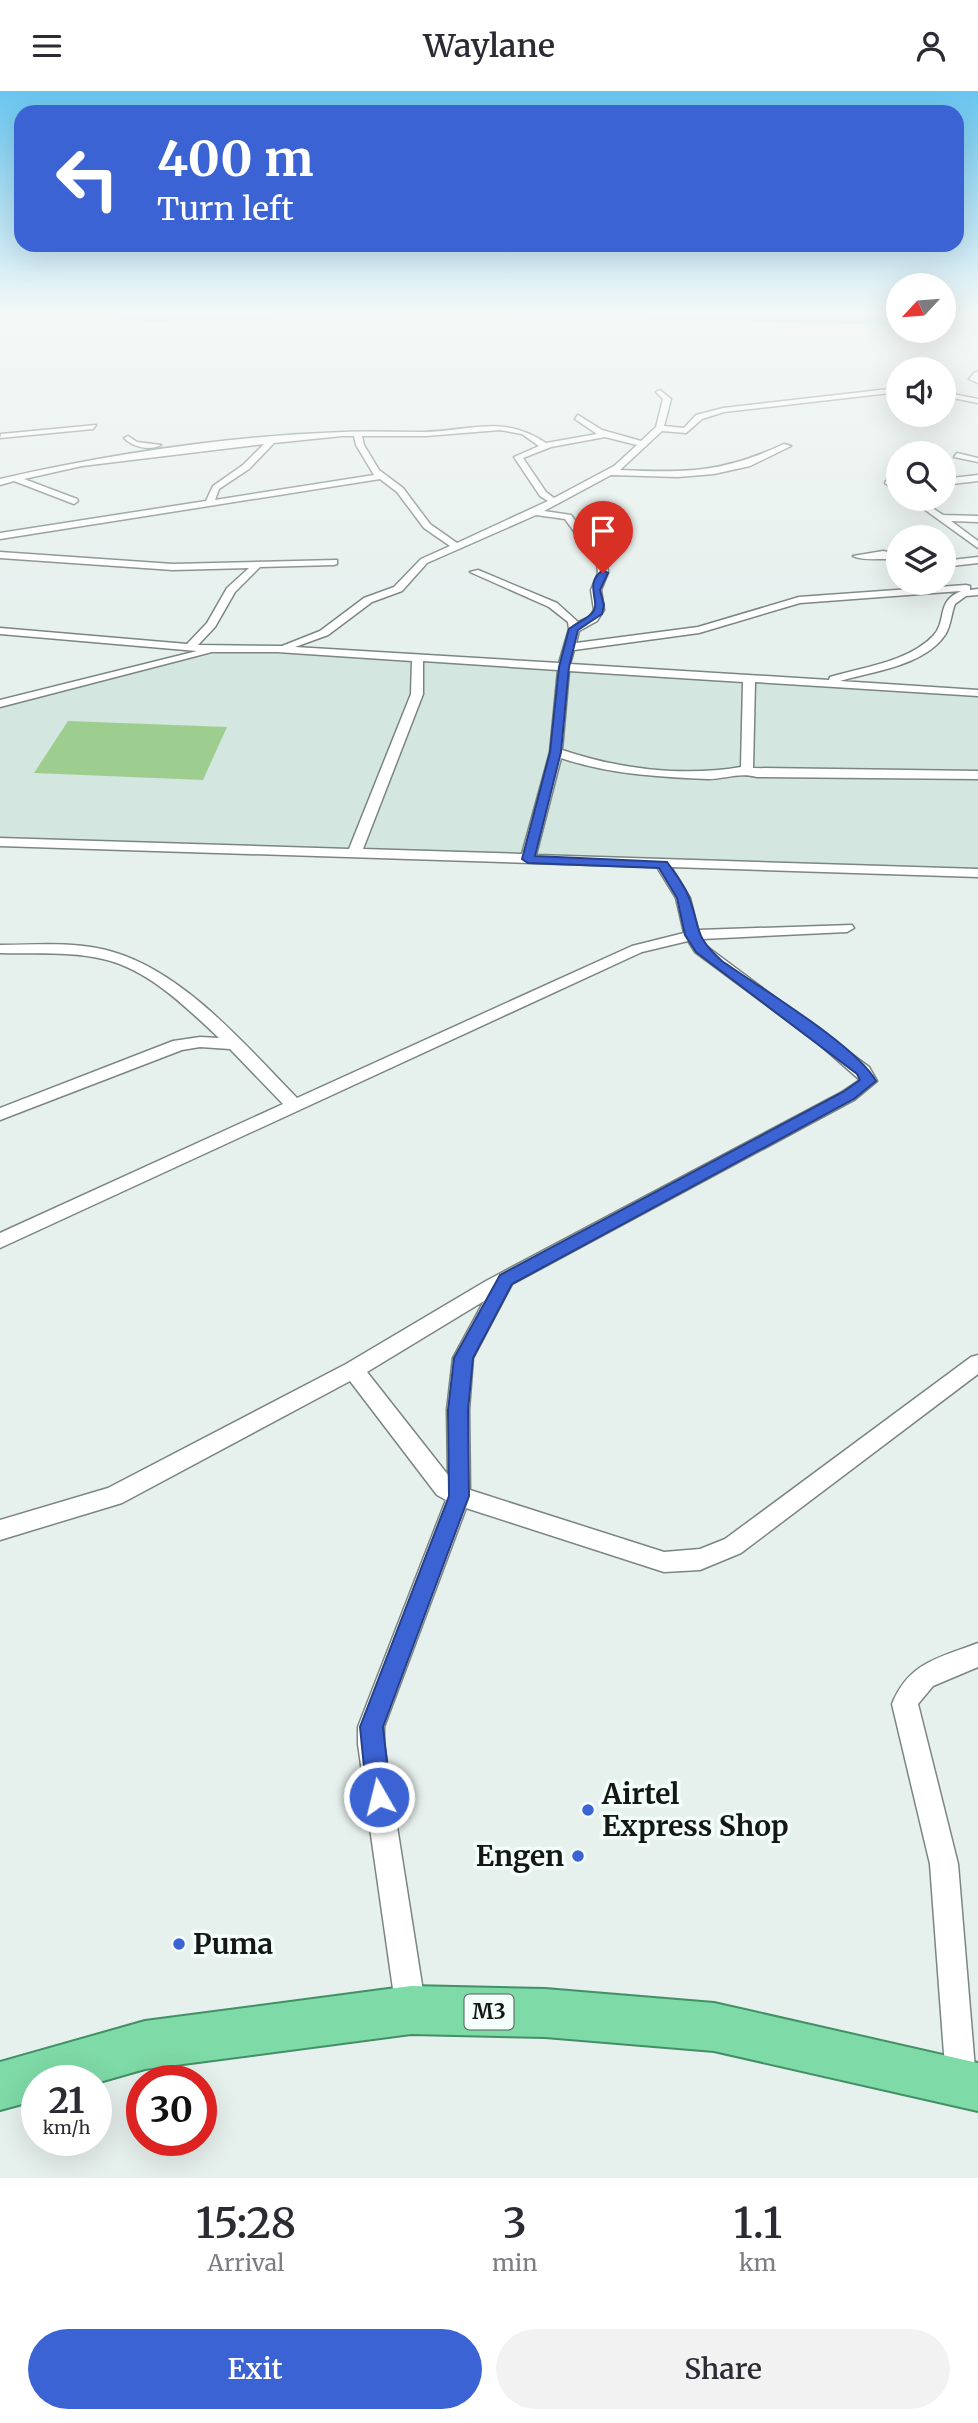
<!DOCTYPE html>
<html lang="en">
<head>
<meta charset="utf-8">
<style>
  :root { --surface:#fff; --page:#f2f2f3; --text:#2b2b33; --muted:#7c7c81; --accent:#3b63d4 }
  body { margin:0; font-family:Merriweather,serif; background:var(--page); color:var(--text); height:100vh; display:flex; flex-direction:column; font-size:26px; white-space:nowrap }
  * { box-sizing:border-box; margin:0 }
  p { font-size:23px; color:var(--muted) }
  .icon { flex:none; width:38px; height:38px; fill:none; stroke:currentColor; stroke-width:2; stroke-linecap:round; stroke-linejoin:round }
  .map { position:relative; height:2087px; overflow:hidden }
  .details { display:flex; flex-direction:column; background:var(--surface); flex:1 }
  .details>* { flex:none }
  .hud { position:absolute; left:14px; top:14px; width:950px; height:147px; border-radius:21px; box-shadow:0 7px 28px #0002; background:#3b63d4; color:#fff; overflow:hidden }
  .needle { width:46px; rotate:244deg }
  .buttons { position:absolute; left:886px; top:182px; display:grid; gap:14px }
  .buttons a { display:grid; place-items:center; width:70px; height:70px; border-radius:50%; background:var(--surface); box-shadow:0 7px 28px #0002; font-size:35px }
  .speed { position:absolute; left:21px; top:1974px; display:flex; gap:14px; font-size:35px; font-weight:700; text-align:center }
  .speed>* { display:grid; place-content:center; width:91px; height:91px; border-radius:50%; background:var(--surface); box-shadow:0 7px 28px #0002; line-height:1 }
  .speed small { font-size:18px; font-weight:400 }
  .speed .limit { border:10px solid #d22; background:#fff; color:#111 }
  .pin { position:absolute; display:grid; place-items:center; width:60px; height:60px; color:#fff; margin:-72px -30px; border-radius:50% 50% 50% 0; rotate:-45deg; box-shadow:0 0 7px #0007 }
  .pin .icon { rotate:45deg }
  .me { position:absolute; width:77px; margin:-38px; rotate:352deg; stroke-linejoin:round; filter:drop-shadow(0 0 5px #0008) }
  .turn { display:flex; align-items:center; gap:24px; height:147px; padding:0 28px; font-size:32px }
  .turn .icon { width:91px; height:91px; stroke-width:2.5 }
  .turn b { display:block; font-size:49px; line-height:60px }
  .eta { display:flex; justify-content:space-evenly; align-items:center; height:119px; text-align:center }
  .eta b { font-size:42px; font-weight:600; line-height:49px }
  .cta { display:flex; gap:14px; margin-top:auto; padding:14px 28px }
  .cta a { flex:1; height:80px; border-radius:42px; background:var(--accent); color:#fff; font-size:28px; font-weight:600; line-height:80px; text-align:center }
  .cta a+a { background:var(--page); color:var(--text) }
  header { display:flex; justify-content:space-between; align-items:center; height:91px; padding:0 28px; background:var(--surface); font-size:32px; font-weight:600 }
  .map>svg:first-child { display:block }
  .built { fill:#d3e6e0 }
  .green { fill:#9ece8f }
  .water { fill:#49e1fb }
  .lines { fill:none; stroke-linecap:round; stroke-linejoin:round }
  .minor-casing { stroke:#7b8582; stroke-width:3 }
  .trunk-casing { stroke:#438f66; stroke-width:4 }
  .minor { fill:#fff; fill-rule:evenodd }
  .trunk { fill:#7edaa7; fill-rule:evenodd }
  .route { fill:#3b63d4; stroke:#26408a; stroke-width:2 }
  .poi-dot { fill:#3b63d4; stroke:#f3fefa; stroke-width:2.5 }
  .labels { text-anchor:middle; stroke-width:7; stroke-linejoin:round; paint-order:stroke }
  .shield { fill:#f3fefa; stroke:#575c5a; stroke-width:2 }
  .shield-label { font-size:21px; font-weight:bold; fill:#141716 }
  .near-poi-label { font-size:28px; font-weight:bold; fill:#141716; stroke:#f3fefa; text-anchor:start }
</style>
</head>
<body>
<header><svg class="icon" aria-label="menu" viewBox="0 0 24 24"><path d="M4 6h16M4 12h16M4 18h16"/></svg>Waylane<svg class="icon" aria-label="person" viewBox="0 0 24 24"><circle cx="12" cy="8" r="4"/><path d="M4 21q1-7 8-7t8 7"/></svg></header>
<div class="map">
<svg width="978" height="2087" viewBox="0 0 978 2087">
  <rect width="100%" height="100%" fill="#e6f0ed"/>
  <path class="built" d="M 245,556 L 978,601 L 978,780 L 0,750 L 0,611 Z"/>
  <path class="green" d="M 68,630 L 227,636 L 203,689 L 34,682 Z"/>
  <path class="water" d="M 121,225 L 399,225 L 153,231 L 118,228 Z
    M 514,225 L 898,225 L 898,234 Z"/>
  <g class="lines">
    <g class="minor-casing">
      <path id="minor" d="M 975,281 L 978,281 L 978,292 L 969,288 Z
        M 898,297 L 898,301 L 724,321 L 702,328 L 686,342 L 662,340 L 620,379 C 686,382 722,382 784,353 L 791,355 L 750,375 L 714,383 L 678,386 L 611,384 L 544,420 L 571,424 L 607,472 L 608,482 L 601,499 L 604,519 L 597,530 L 579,540 L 576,552 L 698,536 L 799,506 L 966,494 L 970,495 L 970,499 L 978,498 L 978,504 L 966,505 L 955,513 C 951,523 951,535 945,544 C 924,575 873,580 840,590 L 978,599 L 978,605 L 755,591 L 753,677 L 978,680 L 978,688 L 757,686 C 740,681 725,688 708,688 C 658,686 608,683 561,667 L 536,764 L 978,778 L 978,786 L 671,776 L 690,807 L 698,839 L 852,834 L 854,837 L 847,841 L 702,848 L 706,855 L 869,976 L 877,990 L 854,1009 L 512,1193 L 473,1267 L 469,1319 L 470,1399 L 664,1461 L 700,1458 L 725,1448 L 971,1266 L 978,1264 L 978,1283 L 741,1462 L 700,1479 L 664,1481 L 466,1417 L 384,1636 L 384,1653 L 426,1919 L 421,1929 L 411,1934 L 401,1929 L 396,1919 L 358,1653 L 358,1636 L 446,1409 L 437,1404 L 350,1290 L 122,1412 L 0,1449 L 0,1429 L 108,1397 L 346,1273 L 486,1190 L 842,1001 L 860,989 L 819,953 L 695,861 L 688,850 L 642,861 L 0,1157 L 0,1142 L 283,1013 L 230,958 L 200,956 L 182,959 L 0,1029 L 0,1017 L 173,950 L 200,946 L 219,947 C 186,916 148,878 103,868 C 70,860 34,863 0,862 L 0,854 C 37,854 77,850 113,861 C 185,882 246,955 297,1007 L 632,855 L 684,842 L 676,807 L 657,776 L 0,755 L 0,747 L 349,758 L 411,603 L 412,570 L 277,561 L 212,561 L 0,616 L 0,609 L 197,560 L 0,543 L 0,537 L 187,553 L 207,532 L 227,497 L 249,477 L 173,479 L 0,467 L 0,461 L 173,473 L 337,469 L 337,473 L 334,474 L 260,476 L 235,501 L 215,536 L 198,554 L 282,555 L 320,540 L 364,507 L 394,496 L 421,468 L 450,455 L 424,437 L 397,401 L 380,388 L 0,448 L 0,442 L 206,410 L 213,395 L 243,374 L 264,353 L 82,375 L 24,388 L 77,408 L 78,410 L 74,413 L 14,390 L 0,394 L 0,388 C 109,363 230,345 343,341 C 369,340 396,341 423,341 C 471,340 503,323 546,352 L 597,343 L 575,328 L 578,324 L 602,339 L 641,350 L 656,336 L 663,308 L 656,301 L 660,299 L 671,308 L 664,335 L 684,337 L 696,324 L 723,317 ZM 500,339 L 522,343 L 539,355 L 514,366 L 540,405 L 548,410 L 457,452 L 430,433 L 403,397 L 379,379 L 364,354 L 362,345 L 426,345 ZM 342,345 L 354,345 L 356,354 L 374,384 L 215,409 L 219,398 L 249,378 L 274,352 ZM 605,346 L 637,354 L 614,375 L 554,407 L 546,401 L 523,367 L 551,356 ZM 536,424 L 565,428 L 597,472 L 598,482 L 591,499 L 594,519 L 589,526 L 578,531 L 557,512 L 478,479 L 470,481 L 549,516 L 568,531 L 569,538 L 559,572 L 295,556 L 328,544 L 372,511 L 402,500 L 427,472 ZM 961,500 C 935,511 948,529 933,545 C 908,571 863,576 830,586 L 829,589 L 570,573 L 574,559 L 699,542 L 800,512 ZM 423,570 L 558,579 L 550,661 L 522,763 L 363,758 L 423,603 ZM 569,580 L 743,591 L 741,676 C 683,686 618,678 562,659 ZM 484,1210 L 453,1267 L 447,1319 L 448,1384 L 367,1281 Z
        M 943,301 L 978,308 L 978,312 L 943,305 Z
        M 96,334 L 93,338 L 0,347 L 1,343 Z
        M 128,345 L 137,351 L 161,354 C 149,360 133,356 124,347 Z
        M 957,362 L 978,367 L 978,371 L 954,366 Z
        M 978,384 L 978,390 L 943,394 L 943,388 Z
        M 898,387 L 898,401 L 885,392 L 886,390 Z
        M 910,408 L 919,408 L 943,424 L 978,425 L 978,431 L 951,430 L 978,450 L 978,457 Z
        M 883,460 L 898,463 L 898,469 C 884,466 864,471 853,465 Z
        M 978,466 L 978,472 L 943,476 L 943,470 Z
        M 978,1552 L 978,1576 L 933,1595 L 918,1613 L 958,1773 L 976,1990 L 972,2001 L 961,2005 L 950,2001 L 946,1990 L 930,1773 L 892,1613 C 909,1571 939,1567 978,1552 Z"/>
    </g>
    <g class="trunk-casing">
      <path id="trunk" d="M 411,1895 L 545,1898 L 714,1912 L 978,1972 L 978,2020 L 714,1960 L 545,1946 L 411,1943 L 145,1978 L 96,1992 L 37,1990 L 37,2009 L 0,2019 L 0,1971 L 145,1930 Z"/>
    </g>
    <use href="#minor" class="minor"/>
    <use href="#trunk" class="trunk"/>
  </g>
  <linearGradient id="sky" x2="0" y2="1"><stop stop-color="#68c6f0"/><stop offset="0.43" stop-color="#f4f8f7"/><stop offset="1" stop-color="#f4f8f7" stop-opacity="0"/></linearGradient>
  <rect width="978" height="518" fill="url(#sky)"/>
  <path class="route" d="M 603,479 L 608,482 L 600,499 L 604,514 L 602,523 L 578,539 L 569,576 L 561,661 L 535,765 L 667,771 C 675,782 686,796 690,809 C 701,840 694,845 722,870 C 760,897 856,954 876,990 L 854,1008 L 512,1193 L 473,1267 L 468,1319 L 469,1405 L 383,1636 L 391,1706 L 388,1715 L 379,1718 L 371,1715 L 367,1706 L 360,1636 L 449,1405 L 448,1319 L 454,1267 L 500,1184 L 843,1001 L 860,989 L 857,983 L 696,861 L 685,844 L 677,807 L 659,777 L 528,772 L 522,768 L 550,661 L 559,576 L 569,538 C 575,532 588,528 593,521 C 601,510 583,493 603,479 Z"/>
  <g class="poi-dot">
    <circle cx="588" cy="1719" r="7"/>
    <circle cx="578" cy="1765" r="7"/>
    <circle cx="179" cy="1853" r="7"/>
  </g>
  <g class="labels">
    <rect class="shield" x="464.5" y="1903.5" width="49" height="35" rx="5"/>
    <g class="shield-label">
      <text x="489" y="1928">M3</text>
    </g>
    <g class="near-poi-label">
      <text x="602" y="1713">Airtel<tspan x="602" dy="32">Express Shop</tspan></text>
      <text x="564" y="1775" text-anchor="end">Engen</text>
      <text x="193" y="1863">Puma</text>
    </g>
  </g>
</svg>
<div class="buttons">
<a><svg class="needle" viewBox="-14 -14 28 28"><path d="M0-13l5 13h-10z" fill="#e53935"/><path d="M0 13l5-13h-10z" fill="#7c7c81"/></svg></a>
<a><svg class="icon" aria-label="sound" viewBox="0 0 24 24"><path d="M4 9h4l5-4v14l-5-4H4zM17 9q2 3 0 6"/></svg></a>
<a><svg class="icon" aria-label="search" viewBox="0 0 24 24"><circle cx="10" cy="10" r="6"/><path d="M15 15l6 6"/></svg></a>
<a><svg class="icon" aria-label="layers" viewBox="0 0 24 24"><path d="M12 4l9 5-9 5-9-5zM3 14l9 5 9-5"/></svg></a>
</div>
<div class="speed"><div>21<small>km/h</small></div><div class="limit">30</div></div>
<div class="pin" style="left:603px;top:482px;background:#d93025"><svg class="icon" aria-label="arrive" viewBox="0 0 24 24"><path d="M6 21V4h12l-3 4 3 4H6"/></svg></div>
<svg class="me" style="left:379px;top:1706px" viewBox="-20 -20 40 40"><circle r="17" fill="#3b63d4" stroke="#fff" stroke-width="3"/><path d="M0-11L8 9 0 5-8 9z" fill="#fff"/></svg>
<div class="hud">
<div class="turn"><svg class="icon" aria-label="left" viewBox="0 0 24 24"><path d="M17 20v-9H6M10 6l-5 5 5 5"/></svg><div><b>400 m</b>Turn left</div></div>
</div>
</div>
<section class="details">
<div class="eta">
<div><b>15:28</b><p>Arrival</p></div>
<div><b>3</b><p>min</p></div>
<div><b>1.1</b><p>km</p></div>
</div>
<div class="cta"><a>Exit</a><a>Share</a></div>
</section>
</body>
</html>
